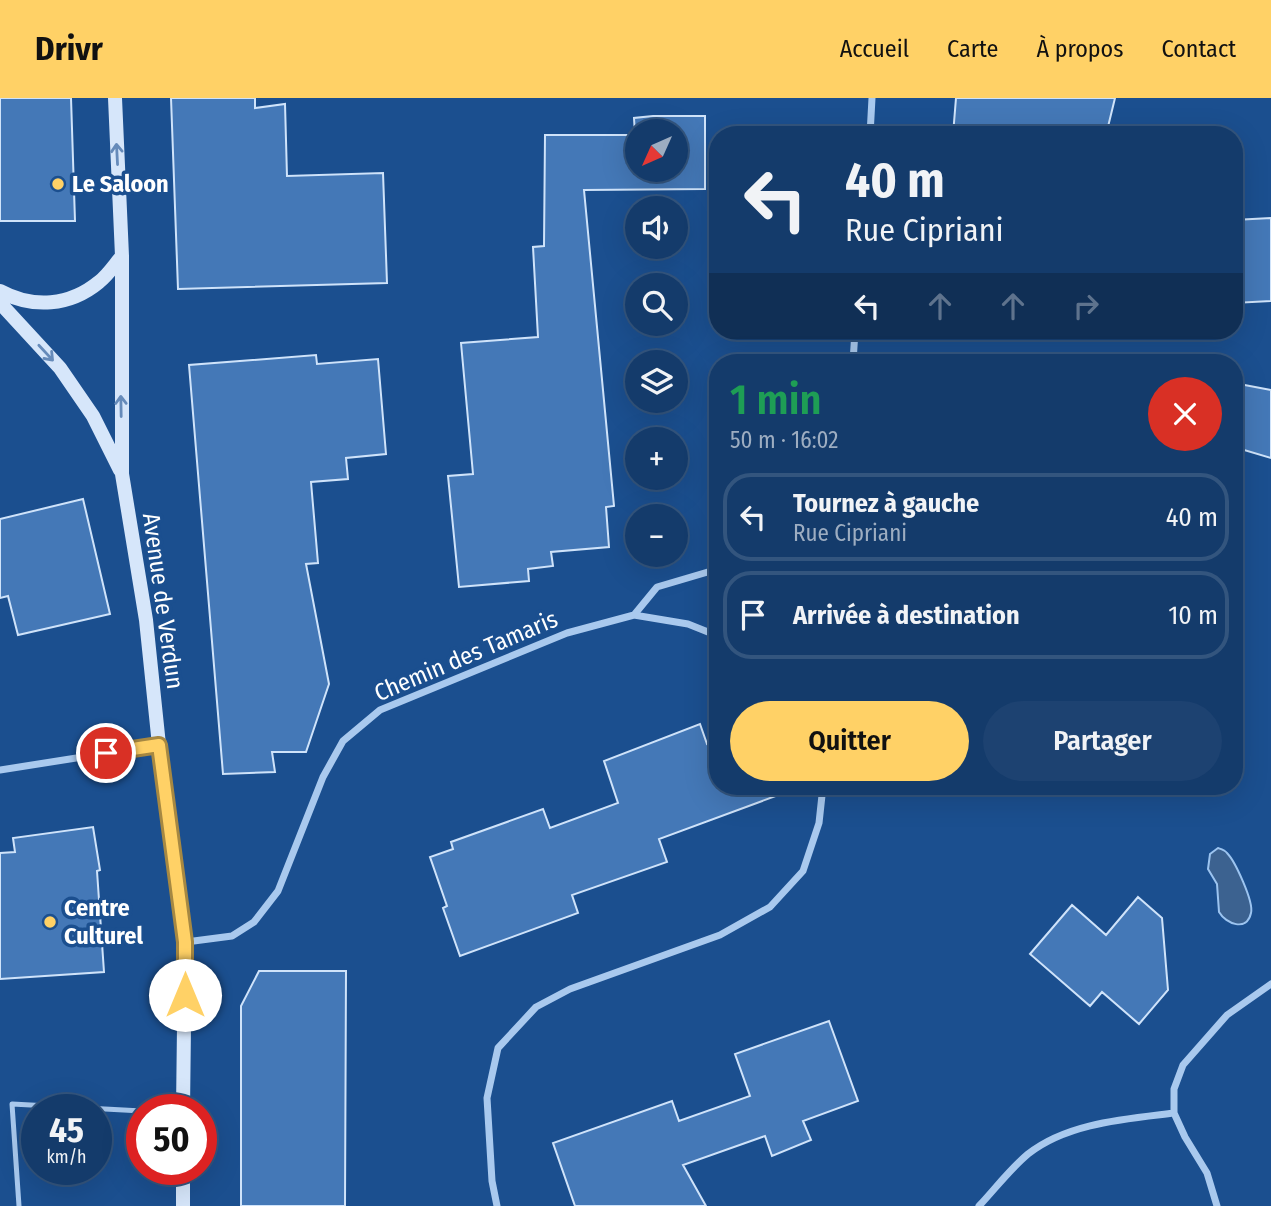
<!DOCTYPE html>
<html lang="fr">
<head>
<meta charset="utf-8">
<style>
  :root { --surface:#143b6b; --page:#1d4271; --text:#f1f3f6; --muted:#9dadc1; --line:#33557e; --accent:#ffd166 }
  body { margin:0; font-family:"Fira Sans Condensed",sans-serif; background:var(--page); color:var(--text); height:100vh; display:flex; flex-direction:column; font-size:26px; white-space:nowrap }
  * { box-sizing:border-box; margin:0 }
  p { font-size:23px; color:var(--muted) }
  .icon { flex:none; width:38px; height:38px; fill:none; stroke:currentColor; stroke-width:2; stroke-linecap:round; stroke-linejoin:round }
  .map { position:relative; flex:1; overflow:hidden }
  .details { position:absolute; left:709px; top:256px; width:534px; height:441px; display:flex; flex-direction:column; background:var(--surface); border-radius:28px; box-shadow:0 7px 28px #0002,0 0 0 2px var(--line) }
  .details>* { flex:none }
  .banner { position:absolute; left:709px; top:28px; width:534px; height:214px; border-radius:28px; box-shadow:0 7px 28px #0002,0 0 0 2px var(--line); background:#143b6b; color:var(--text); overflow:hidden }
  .needle { width:46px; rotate:225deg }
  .fabs { position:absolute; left:625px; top:21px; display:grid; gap:14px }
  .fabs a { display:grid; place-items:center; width:63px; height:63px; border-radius:50%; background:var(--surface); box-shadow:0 7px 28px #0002,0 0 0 2px var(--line); font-size:35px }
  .speed { position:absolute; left:21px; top:996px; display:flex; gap:14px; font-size:35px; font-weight:700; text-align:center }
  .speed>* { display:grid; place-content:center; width:91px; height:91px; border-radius:50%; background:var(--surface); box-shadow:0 7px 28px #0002,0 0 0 2px var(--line); line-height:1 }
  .speed small { font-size:18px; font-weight:400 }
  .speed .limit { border:10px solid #d22; background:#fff; color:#111 }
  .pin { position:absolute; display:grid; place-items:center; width:60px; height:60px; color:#fff; margin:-30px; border:4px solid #fff; border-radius:50%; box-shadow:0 2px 7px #0007 }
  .me { position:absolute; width:77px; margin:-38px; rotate:0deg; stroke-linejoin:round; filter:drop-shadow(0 0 5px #0008) }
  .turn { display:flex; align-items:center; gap:24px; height:147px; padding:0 21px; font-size:32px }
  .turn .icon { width:91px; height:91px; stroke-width:2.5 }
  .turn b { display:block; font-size:49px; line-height:60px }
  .lanes { display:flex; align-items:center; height:66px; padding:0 21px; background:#0003; justify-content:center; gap:35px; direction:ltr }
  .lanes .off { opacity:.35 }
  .round { display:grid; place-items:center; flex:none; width:74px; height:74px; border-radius:37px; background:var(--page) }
  .summary { display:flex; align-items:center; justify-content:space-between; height:119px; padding:0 21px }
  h1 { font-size:42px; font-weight:600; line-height:52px; color:#1e9e55 }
  .action { display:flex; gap:14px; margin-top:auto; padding:14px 21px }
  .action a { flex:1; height:80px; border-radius:42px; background:var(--accent); color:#111; font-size:28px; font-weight:600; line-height:80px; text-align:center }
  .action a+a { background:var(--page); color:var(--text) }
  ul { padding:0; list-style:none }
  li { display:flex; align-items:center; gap:21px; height:88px; margin:0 14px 10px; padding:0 7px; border:4px solid var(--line); border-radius:28px }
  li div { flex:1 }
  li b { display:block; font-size:26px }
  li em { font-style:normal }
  header { display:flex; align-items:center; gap:42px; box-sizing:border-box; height:98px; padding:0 35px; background:var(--accent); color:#111 }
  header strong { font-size:33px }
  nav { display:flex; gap:38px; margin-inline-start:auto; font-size:24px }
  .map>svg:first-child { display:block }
  .water { fill:#3c6290; stroke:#9cc4f0; stroke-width:2 }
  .building { fill:#4478b7; stroke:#cfe3fa; stroke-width:2; fill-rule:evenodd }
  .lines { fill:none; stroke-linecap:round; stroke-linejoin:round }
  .service { stroke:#a9c9ee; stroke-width:5 }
  .minor { stroke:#a9c9ee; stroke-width:7 }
  .secondary { stroke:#d6e6fa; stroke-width:14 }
  .oneway { stroke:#668bba }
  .route-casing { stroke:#a68842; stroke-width:18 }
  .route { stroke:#ffd166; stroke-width:12 }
  .poi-dot { fill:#ffd166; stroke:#1b4f8f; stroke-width:2.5 }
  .labels { text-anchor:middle; stroke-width:7; stroke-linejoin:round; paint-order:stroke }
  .poi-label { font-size:24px; font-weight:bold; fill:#fff; stroke:#1b4f8f; text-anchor:start }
  .street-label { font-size:24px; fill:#fff; stroke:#1b4f8f }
</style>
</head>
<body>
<header>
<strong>Drivr</strong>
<nav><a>Accueil</a><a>Carte</a><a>À propos</a><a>Contact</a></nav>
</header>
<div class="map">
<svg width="1271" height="1108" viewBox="0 0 1271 1108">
  <rect width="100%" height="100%" fill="#1b4f8f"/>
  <path class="water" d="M 1218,750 C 1221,751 1225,752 1227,755 C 1235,763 1254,804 1251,815 C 1247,834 1226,826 1219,814 L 1217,786 L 1208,771 L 1210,756 Z"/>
  <path class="building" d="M 0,0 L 71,0 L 75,123 L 0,123 Z
    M 171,0 L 255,0 L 255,10 L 285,6 L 287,78 L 383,75 L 387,185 L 178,191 Z
    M 956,0 L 1115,0 L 1106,37 L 953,37 Z
    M 653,18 L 705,18 L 705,91 L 584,92 L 614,408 L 606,409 L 609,449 L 551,454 L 553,468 L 528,471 L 529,483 L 459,489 L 448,378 L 473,376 L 461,245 L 538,239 L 533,149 L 544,148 L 545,37 L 635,37 L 634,20 ZM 637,33 L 676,33 L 676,72 L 637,72 Z
    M 1271,120 L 1271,203 L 1234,205 L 1234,122 Z
    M 316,257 L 317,266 L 378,261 L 386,356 L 346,360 L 348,381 L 311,384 L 318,465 L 306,466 L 329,586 L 306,654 L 272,654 L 275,674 L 223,676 L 189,267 Z
    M 1234,285 L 1271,292 L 1271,360 L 1234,349 Z
    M 83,401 L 110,516 L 18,537 L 8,498 L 0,500 L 0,421 Z
    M 700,626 L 707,646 L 718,642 L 718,688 L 791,688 L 792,692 L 659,741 L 667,764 L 572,797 L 578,815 L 460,858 L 443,810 L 447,808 L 430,759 L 453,751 L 451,744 L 543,711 L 550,730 L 618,705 L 604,663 Z
    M 93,729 L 100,772 L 97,773 L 104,874 L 0,881 L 0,755 L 15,754 L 13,740 Z
    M 1138,799 L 1162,820 L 1168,892 L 1139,926 L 1102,894 L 1090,908 L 1030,856 L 1072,807 L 1106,837 Z
    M 259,873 L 346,873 L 345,1108 L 241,1108 L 241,908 Z
    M 829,923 L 858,1003 L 803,1023 L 811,1042 L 772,1058 L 765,1038 L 683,1067 L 706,1108 L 575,1108 L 553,1045 L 672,1003 L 679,1023 L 750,998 L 735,956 Z"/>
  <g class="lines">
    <path class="service" d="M 19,1108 L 12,1006 L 142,1013"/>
    <path class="minor" d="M 870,37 L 872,0
      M 853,264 L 855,233
      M 634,517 L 657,489 L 718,471
      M 0,672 L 159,647
      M 186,844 L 232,838 L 254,824 L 278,793 L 323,679 L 343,643 L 380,612 L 567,535 L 634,517 L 688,526 L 718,538
      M 497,1108 L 492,1083 L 487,1000 L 498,950 L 536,909 L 570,891 L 720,837 L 770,809 L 803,773 L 819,725 L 823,688
      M 979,1108 C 995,1091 1010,1071 1028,1056 C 1067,1025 1125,1021 1174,1015
      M 1217,1108 L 1207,1075 L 1185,1039 L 1174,1015 L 1174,991 L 1183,967 L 1227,917 L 1271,886"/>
    <path class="secondary" d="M 115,0 L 122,158 L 122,376 L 146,522 L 159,647 L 185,844 L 183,1012
      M 0,193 C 33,211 70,208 99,184 C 108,177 115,166 122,158
      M 0,205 L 60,270 L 93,318 L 120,372
      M 183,1108 L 183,1071"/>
  </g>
  <defs><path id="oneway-shaft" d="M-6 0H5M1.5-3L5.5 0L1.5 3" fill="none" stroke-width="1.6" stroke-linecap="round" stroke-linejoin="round" transform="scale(1.75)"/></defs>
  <g class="oneway">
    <use href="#oneway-shaft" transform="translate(117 56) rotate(-93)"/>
    <use href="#oneway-shaft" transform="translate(46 255) rotate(47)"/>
    <use href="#oneway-shaft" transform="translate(121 308) rotate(-91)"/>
  </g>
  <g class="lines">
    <g class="route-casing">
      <path id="route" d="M 106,655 L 159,647 L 185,844 L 185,897"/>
    </g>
    <use href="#route" class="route"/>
  </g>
  <g class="poi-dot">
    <circle cx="58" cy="86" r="7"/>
    <circle cx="50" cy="824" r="7"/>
  </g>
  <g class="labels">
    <g class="poi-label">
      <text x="72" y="94">Le Saloon</text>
      <text x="64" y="818">Centre<tspan x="64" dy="28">Culturel</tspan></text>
    </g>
    <g class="street-label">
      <text transform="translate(163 503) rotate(82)" y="8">Avenue de Verdun</text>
      <text transform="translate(466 558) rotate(-23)" y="8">Chemin des Tamaris</text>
    </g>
  </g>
</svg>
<div class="fabs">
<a><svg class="needle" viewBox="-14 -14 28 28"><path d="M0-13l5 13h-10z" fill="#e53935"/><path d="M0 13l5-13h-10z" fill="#9dadc1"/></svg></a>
<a><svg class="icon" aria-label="sound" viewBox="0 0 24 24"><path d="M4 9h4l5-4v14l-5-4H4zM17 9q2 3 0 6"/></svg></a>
<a><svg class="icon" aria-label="search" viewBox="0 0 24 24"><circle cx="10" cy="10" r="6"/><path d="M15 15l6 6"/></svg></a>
<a><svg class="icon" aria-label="layers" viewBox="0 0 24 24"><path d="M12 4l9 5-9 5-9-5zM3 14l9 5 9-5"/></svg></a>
<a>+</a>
<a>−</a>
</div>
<div class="speed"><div>45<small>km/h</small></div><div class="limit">50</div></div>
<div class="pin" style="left:106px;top:655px;background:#d93025"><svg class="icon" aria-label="arrive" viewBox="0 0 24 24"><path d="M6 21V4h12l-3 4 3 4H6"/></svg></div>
<svg class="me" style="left:185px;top:897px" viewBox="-20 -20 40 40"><circle r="19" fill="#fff"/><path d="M0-13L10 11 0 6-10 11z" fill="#ffd166"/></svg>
<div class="banner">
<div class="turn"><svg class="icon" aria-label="left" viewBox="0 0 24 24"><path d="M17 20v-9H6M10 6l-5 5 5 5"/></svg><div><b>40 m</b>Rue Cipriani</div></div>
<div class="lanes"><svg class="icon" aria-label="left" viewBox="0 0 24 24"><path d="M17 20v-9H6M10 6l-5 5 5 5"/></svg><svg class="icon off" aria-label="ahead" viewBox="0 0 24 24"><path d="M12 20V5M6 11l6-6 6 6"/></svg><svg class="icon off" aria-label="ahead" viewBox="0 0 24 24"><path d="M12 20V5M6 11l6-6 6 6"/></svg><svg class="icon off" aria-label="right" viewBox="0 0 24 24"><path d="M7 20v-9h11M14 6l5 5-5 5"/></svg></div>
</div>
<section class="details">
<div class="summary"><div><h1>1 min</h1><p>50 m · 16:02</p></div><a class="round" style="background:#d93025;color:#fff"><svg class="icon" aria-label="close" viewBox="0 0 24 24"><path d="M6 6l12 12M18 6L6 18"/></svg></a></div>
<ul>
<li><svg class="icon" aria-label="left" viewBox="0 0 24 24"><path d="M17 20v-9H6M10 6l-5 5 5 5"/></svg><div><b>Tournez à gauche</b><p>Rue Cipriani</p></div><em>40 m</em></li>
<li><svg class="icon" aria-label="arrive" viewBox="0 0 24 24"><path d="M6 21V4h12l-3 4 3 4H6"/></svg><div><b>Arrivée à destination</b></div><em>10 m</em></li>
</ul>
<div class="action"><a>Quitter</a><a>Partager</a></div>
</section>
</div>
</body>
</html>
